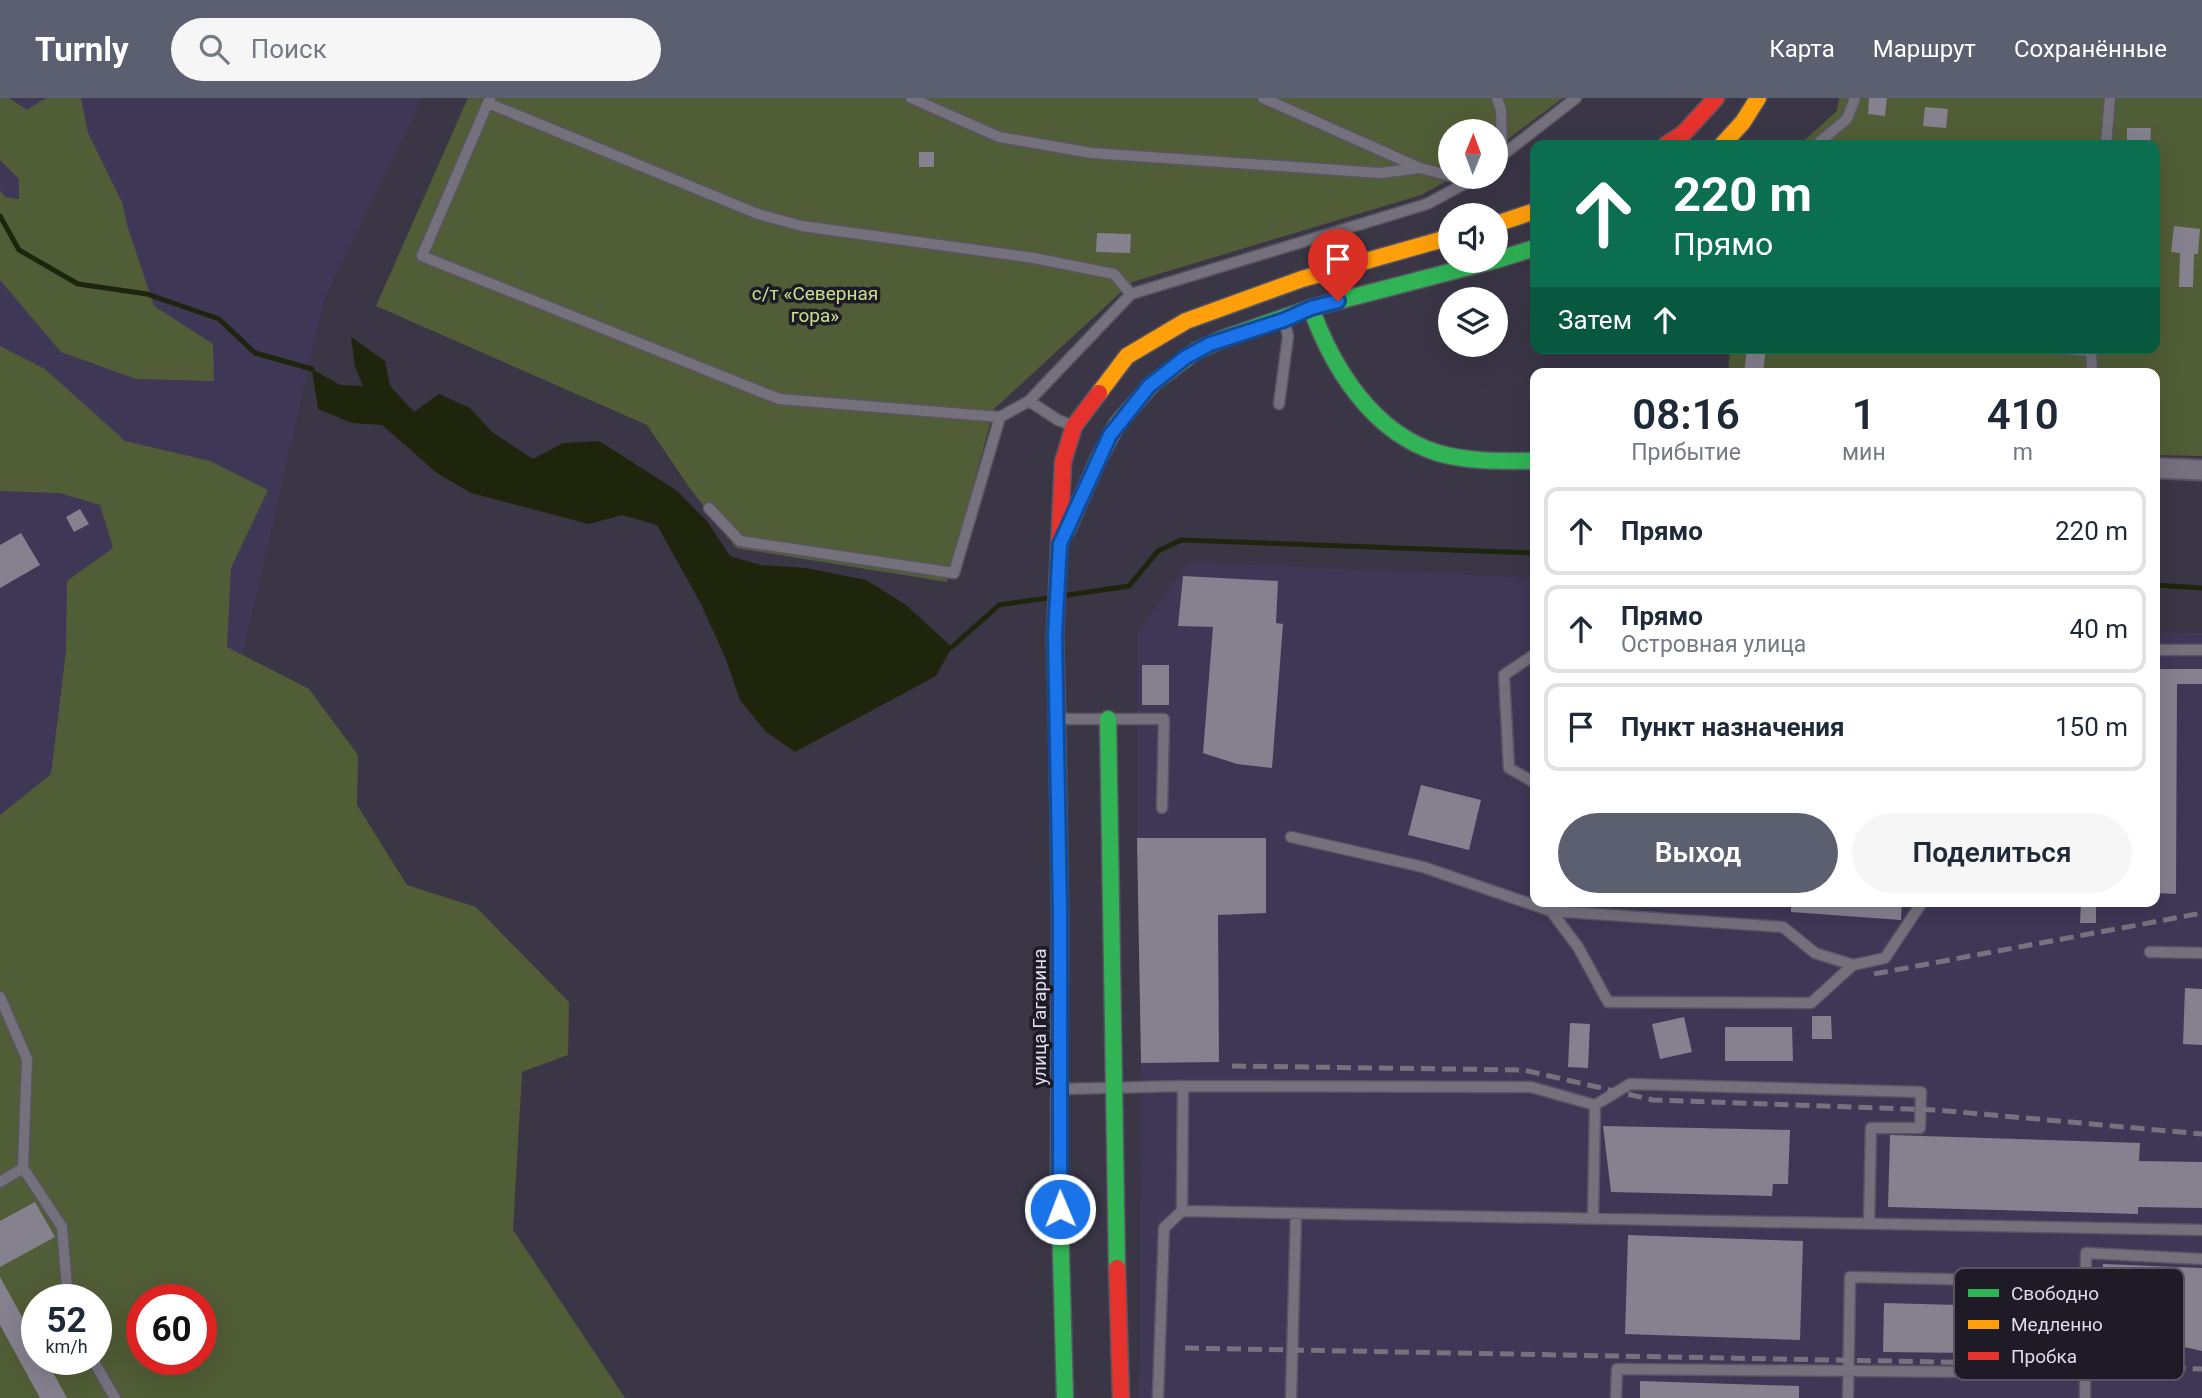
<!DOCTYPE html>
<html lang="ru">
<head>
<meta charset="utf-8">
<style>
  :root { --surface:#fff; --page:#f6f6f7; --text:#1f2937; --muted:#747a83; --line:#e0e1e3; --accent:#5b5f6f }
  body { margin:0; font-family:Roboto,sans-serif; background:var(--page); color:var(--text); height:100vh; display:flex; flex-direction:column; font-size:26px; white-space:nowrap }
  * { box-sizing:border-box; margin:0 }
  p { font-size:23px; color:var(--muted) }
  .icon { flex:none; width:38px; height:38px; fill:none; stroke:currentColor; stroke-width:2; stroke-linecap:round; stroke-linejoin:round }
  .map { position:relative; flex:1; overflow:hidden }
  .details { position:absolute; left:1530px; top:270px; width:630px; height:539px; display:flex; flex-direction:column; background:var(--surface); border-radius:14px; box-shadow:0 7px 28px #0002 }
  .details>* { flex:none }
  .top-card { position:absolute; left:1530px; top:42px; width:630px; height:214px; border-radius:14px; box-shadow:0 7px 28px #0002; background:#0b6e4f; color:#fff; overflow:hidden }
  .needle { width:46px; rotate:1deg }
  .controls { position:absolute; left:1438px; top:21px; display:grid; gap:14px }
  .controls a { display:grid; place-items:center; width:70px; height:70px; border-radius:50%; background:var(--surface); box-shadow:0 7px 28px #0002; font-size:35px }
  .speed { position:absolute; left:21px; top:1186px; display:flex; gap:14px; font-size:35px; font-weight:700; text-align:center }
  .speed>* { display:grid; place-content:center; width:91px; height:91px; border-radius:50%; background:var(--surface); box-shadow:0 7px 28px #0002; line-height:1 }
  .speed small { font-size:18px; font-weight:400 }
  .speed .limit { border:10px solid #d22; background:#fff; color:#111 }
  .pin { position:absolute; display:grid; place-items:center; width:60px; height:60px; color:#fff; margin:-72px -30px; border-radius:50% 50% 50% 0; rotate:-45deg; box-shadow:0 0 7px #0007 }
  .pin .icon { rotate:45deg }
  .me { position:absolute; width:77px; margin:-38px; rotate:359deg; stroke-linejoin:round; filter:drop-shadow(0 0 5px #0008) }
  .turn { display:flex; align-items:center; gap:24px; height:147px; padding:0 28px; font-size:32px }
  .turn .icon { width:91px; height:91px; stroke-width:2.5 }
  .turn b { display:block; font-size:49px; line-height:60px }
  .then { display:flex; align-items:center; height:66px; padding:0 28px; background:#0003; gap:14px; font-size:26px }
  .eta { display:flex; justify-content:space-evenly; align-items:center; height:119px; text-align:center }
  .eta b { font-size:42px; font-weight:600; line-height:49px }
  .button { display:flex; gap:14px; margin-top:auto; padding:14px 28px }
  .button a { flex:1; height:80px; border-radius:42px; background:var(--accent); color:#fff; font-size:28px; font-weight:600; line-height:80px; text-align:center }
  .button a+a { background:var(--page); color:var(--text) }
  ul { padding:0; list-style:none }
  li { display:flex; align-items:center; gap:21px; height:88px; margin:0 14px 10px; padding:0 14px; border:4px solid var(--line); border-radius:14px }
  li div { flex:1 }
  li b { display:block; font-size:26px }
  li em { font-style:normal }
  header { display:flex; align-items:center; gap:42px; box-sizing:border-box; height:98px; padding:0 35px; background:var(--accent); color:#fff }
  header strong { font-size:33px }
  nav { display:flex; gap:38px; margin-inline-start:auto; font-size:24px }
  .search { width:490px; height:63px; background:var(--page); display:flex; align-items:center; gap:18px; box-sizing:border-box; padding:0 24px; border-radius:38px; color:var(--muted); font-size:26px }
  .map>svg:first-child { display:block }
  .built { fill:#3f3756; fill-rule:evenodd }
  .green { fill:#515d36; fill-rule:evenodd }
  .water { fill:#1e250c }
  .lines { fill:none; stroke-linecap:round; stroke-linejoin:round }
  .stream { stroke:#1e250c; stroke-width:5 }
  .building { fill:#85818f }
  .lane-casing { stroke:#585562; stroke-width:13 }
  .street-casing { stroke:#585562; stroke-width:23 }
  .fast-casing { stroke:#585562; stroke-width:19 }
  .slow-casing { stroke:#585562; stroke-width:19 }
  .jam-casing { stroke:#585562; stroke-width:19 }
  .lane { stroke:#74717d; stroke-width:10 }
  .street { stroke:#74717d; stroke-width:19 }
  .fast { stroke:#30b455; stroke-width:16 }
  .slow { stroke:#ff9f0a; stroke-width:16 }
  .jam { stroke:#e5322d; stroke-width:16 }
  .rail { stroke:#76727e; stroke-width:5; stroke-dasharray:14 7; stroke-linecap:butt }
  .route-casing { stroke:#114b97; stroke-width:18 }
  .route { stroke:#1a73e8; stroke-width:12 }
  .labels { text-anchor:middle; stroke-width:7; stroke-linejoin:round; paint-order:stroke }
  .park-label { font-size:19px; fill:#c6e18c; stroke:#1e1b27 }
  .street-label { font-size:19px; fill:#dfdcee; stroke:#1e1b27 }
  .key { fill:#1e1b27; stroke:#585563; stroke-width:2 }
  .key-label { font-size:19px; fill:#dfdcee }
</style>
</head>
<body>
<header>
<strong>Turnly</strong>
<div class="search"><svg class="icon" aria-label="search" viewBox="0 0 24 24"><circle cx="10" cy="10" r="6"/><path d="M15 15l6 6"/></svg>Поиск</div>
<nav><a>Карта</a><a>Маршрут</a><a>Сохранённые</a></nav>
</header>
<div class="map">
<svg width="2202" height="1300" viewBox="0 0 2202 1300">
  <rect width="100%" height="100%" fill="#3a3646"/>
  <path class="built" d="M 0,0 L 422,0 L 324,202 L 230,612 L 414,931 L 588,1300 L 0,1300 ZM 37,1202 L 96,1202 L 96,1262 L 37,1262 ZM 142,1202 L 201,1202 L 201,1262 L 142,1262 Z
    M 1189,464 L 1535,480 L 1535,803 L 2154,803 L 2154,534 L 2202,535 L 2202,1300 L 1139,1300 L 1141,965 L 1137,740 L 1137,535 Z"/>
  <path class="green" d="M 0,0 L 9,0 L 27,12 L 46,0 L 81,0 L 88,35 L 122,104 L 127,127 L 154,208 L 213,246 L 214,283 L 136,281 L 61,254 L 0,182 L 0,92 L 5,99 L 19,101 L 19,81 L 0,62 Z
    M 468,0 L 1563,0 L 1496,50 L 1496,33 L 1451,33 L 1451,79 L 1454,79 L 1421,97 L 1132,184 L 994,311 L 947,484 L 736,450 L 689,389 L 647,327 L 376,208 Z
    M 1839,0 L 2202,0 L 2202,358 L 2154,357 L 2154,275 L 1728,275 L 1730,250 L 2154,250 L 2154,47 L 1799,47 L 1837,13 Z
    M 0,248 L 45,271 L 125,343 L 210,363 L 268,392 L 231,470 L 227,549 L 309,591 L 358,657 L 357,707 L 407,787 L 476,809 L 569,904 L 568,957 L 522,974 L 513,1132 L 625,1300 L 0,1300 L 0,717 L 51,676 L 66,553 L 67,483 L 113,450 L 100,407 L 60,395 L 0,393 ZM 37,1202 L 96,1202 L 96,1262 L 37,1262 ZM 142,1202 L 201,1202 L 201,1262 L 142,1262 Z"/>
  <path class="water" d="M 351,239 L 385,263 L 390,288 L 414,314 L 439,296 L 470,310 L 492,334 L 533,361 L 563,345 L 599,343 L 676,392 L 707,423 L 730,458 L 761,467 L 806,470 L 866,482 L 906,507 L 952,549 L 936,578 L 795,654 L 766,634 L 740,602 L 725,559 L 701,506 L 657,427 L 622,417 L 589,426 L 471,395 L 437,375 L 382,327 L 352,325 L 318,311 L 312,271 L 340,287 L 363,288 L 355,269 Z"/>
  <g class="lines">
    <path class="stream" d="M 0,118 L 19,152 L 78,186 L 147,196 L 219,221 L 255,255 L 312,271
      M 2154,487 L 2202,490
      M 1068,497 L 1129,488 L 1158,453 L 1181,442 L 1535,455
      M 952,549 L 999,507 L 1048,500"/>
  </g>
  <path class="building" d="M 1869,0 L 1887,0 L 1885,18 L 1868,16 Z
    M 1925,9 L 1948,11 L 1946,30 L 1923,28 Z
    M 2127,30 L 2151,30 L 2150,47 L 2127,47 Z
    M 919,54 L 934,54 L 934,69 L 919,69 Z
    M 2174,128 L 2200,131 L 2198,156 L 2194,156 L 2193,189 L 2179,189 L 2180,155 L 2171,154 Z
    M 1097,135 L 1131,136 L 1130,155 L 1096,154 Z
    M 1747,250 L 1766,250 L 1763,275 L 1744,275 Z
    M 80,411 L 89,426 L 74,434 L 66,419 Z
    M 21,435 L 40,467 L 0,490 L 0,447 Z
    M 1183,478 L 1278,483 L 1276,525 L 1283,526 L 1272,670 L 1237,666 L 1203,655 L 1213,529 L 1178,528 Z
    M 1142,567 L 1169,567 L 1169,607 L 1142,607 Z
    M 2154,571 L 2202,571 L 2202,586 L 2177,586 L 2176,796 L 2154,795 Z
    M 1421,687 L 1481,702 L 1469,752 L 1408,737 Z
    M 1137,740 L 1266,740 L 1266,815 L 1218,817 L 1219,964 L 1141,965 Z
    M 1791,803 L 1902,803 L 1901,822 L 1791,814 Z
    M 2081,803 L 2096,803 L 2096,825 L 2080,825 Z
    M 2185,890 L 2202,891 L 2202,947 L 2183,946 Z
    M 1812,918 L 1831,918 L 1832,941 L 1812,941 Z
    M 1684,919 L 1692,954 L 1660,961 L 1652,926 Z
    M 1570,925 L 1590,926 L 1588,970 L 1568,969 Z
    M 1725,929 L 1792,929 L 1793,963 L 1725,963 Z
    M 1603,1028 L 1790,1032 L 1788,1086 L 1773,1086 L 1772,1098 L 1611,1094 Z
    M 1890,1037 L 2140,1045 L 2139,1063 L 2202,1064 L 2202,1110 L 2138,1109 L 2138,1116 L 1888,1109 Z
    M 35,1104 L 55,1139 L 0,1169 L 0,1123 Z
    M 1628,1137 L 1803,1143 L 1800,1242 L 1625,1236 Z
    M 2103,1166 L 2202,1170 L 2202,1253 L 2100,1230 Z
    M 0,1179 L 37,1246 L 37,1262 L 46,1262 L 67,1300 L 40,1300 L 0,1227 Z
    M 1884,1205 L 2034,1209 L 2078,1226 L 2078,1249 L 2060,1248 L 2060,1256 L 1883,1254 Z
    M 1640,1283 L 1799,1288 L 1799,1300 L 1640,1300 Z"/>
  <g class="lines">
    <g class="lane-casing">
      <path id="lane" d="M 490,0 L 422,158 L 779,301 L 1000,319 L 1029,303 L 1131,196 L 1427,106 L 1477,79
        M 911,0 L 999,39 L 1092,55 L 1380,75 L 1420,70
        M 1263,0 L 1420,70 L 1451,78
        M 1497,0 L 1501,12 L 1502,58
        M 488,5 L 758,116 L 802,128 L 1034,160 L 1114,176 L 1131,196
        M 1816,47 L 1847,21 L 1855,0
        M 2106,47 L 2110,0
        M 1496,62 L 1576,0
        M 2056,250 L 2091,253
        M 2091,250 L 2092,275
        M 1029,303 L 1058,322 L 1071,327
        M 1279,306 L 1288,238 L 1285,225
        M 709,410 L 740,443 L 954,475 L 1000,319
        M 2154,552 L 2202,552
        M 1535,556 L 1504,577 L 1509,670 L 1535,685
        M 1060,621 L 1164,621 L 1162,710
        M 1291,739 L 1423,769 L 1551,813 L 1783,829 L 1815,855 L 1853,867 L 1885,860 L 1923,803
        M 1552,803 L 1551,813 L 1578,849 L 1608,904 L 1811,905 L 1853,867
        M 2150,854 L 2202,855
        M 0,899 L 27,961 L 23,1070 L 62,1129 L 68,1202
        M 1064,991 L 1183,988
        M 1595,1007 L 1630,986 L 1921,994 L 1920,1030 L 1871,1030 L 1869,1125
        M 0,1084 L 23,1070
        M 1182,1113 L 1183,988 L 1531,989 L 1595,1007 L 1593,1120
        M 93,1262 L 115,1300
        M 1158,1299 L 1164,1130 L 1182,1113 L 2202,1132
        M 1291,1300 L 1296,1115
        M 1616,1300 L 1617,1271 L 2086,1275
        M 1848,1300 L 1850,1179 L 2086,1184
        M 2085,1300 L 2086,1155 L 2202,1161"/>
    </g>
    <g class="street-casing">
      <path id="street" d="M 2154,370 L 2202,372"/>
    </g>
    <g class="fast-casing">
      <path id="fast" d="M 1496,162 L 1535,150
        M 1311,210 C 1333,271 1373,335 1438,355 C 1469,364 1503,363 1535,363
        M 1067,432 L 1098,362 L 1117,326 L 1153,285 L 1196,253 L 1222,241 L 1311,210 L 1492,163
        M 1057,621 L 1060,814 L 1059,1084 L 1065,1300
        M 1108,621 L 1117,1170"/>
    </g>
    <g class="slow-casing">
      <path id="slow" d="M 1722,47 L 1743,24 L 1758,0
        M 1496,126 L 1535,113
        M 1099,295 L 1127,258 L 1186,223 L 1302,181 L 1451,139"/>
    </g>
    <g class="jam-casing">
      <path id="jam" d="M 1666,47 L 1684,35 L 1716,0
        M 1057,621 L 1055,537 L 1063,364 L 1074,328 L 1099,295
        M 1117,1170 L 1121,1300"/>
    </g>
    <use href="#lane" class="lane"/>
    <use href="#street" class="street"/>
    <use href="#fast" class="fast"/>
    <use href="#slow" class="slow"/>
    <use href="#jam" class="jam"/>
    <path class="rail" d="M 1874,876 L 2202,815
      M 1232,968 L 1524,972 L 1653,1002 L 1937,1012 L 2202,1036
      M 1185,1250 L 2102,1267 L 2202,1271"/>
  </g>
  <g class="lines">
    <g class="route-casing">
      <path id="route" d="M 1060,1111 L 1060,814 L 1055,537 L 1060,446 L 1110,337 L 1149,288 L 1186,259 L 1210,246 L 1284,222 L 1311,210 L 1338,203"/>
    </g>
    <use href="#route" class="route"/>
  </g>
  <g class="labels">
    <g class="park-label">
      <text x="815" y="202">с/т «Северная<tspan x="815" dy="22">гора»</tspan></text>
    </g>
    <g class="street-label">
      <text transform="translate(1039 919) rotate(-90)" y="7">улица Гагарина</text>
    </g>
  </g>
  <rect x="1954" y="1170" width="230" height="112" rx="10" class="key"/>
  <rect x="1968" y="1191" width="31" height="8" fill="#30b455"/>
  <rect x="1968" y="1222" width="31" height="9" fill="#ff9f0a"/>
  <rect x="1968" y="1254" width="31" height="8" fill="#e5322d"/>
  <g class="key-label">
    <text x="2011" y="1202">Свободно</text>
    <text x="2011" y="1233">Медленно</text>
    <text x="2011" y="1265">Пробка</text>
  </g>
</svg>
<div class="controls">
<a><svg class="needle" viewBox="-14 -14 28 28"><path d="M0-13l5 13h-10z" fill="#e53935"/><path d="M0 13l5-13h-10z" fill="#747a83"/></svg></a>
<a><svg class="icon" aria-label="sound" viewBox="0 0 24 24"><path d="M4 9h4l5-4v14l-5-4H4zM17 9q2 3 0 6"/></svg></a>
<a><svg class="icon" aria-label="layers" viewBox="0 0 24 24"><path d="M12 4l9 5-9 5-9-5zM3 14l9 5 9-5"/></svg></a>
</div>
<div class="speed"><div>52<small>km/h</small></div><div class="limit">60</div></div>
<div class="pin" style="left:1338px;top:203px;background:#d93025"><svg class="icon" aria-label="arrive" viewBox="0 0 24 24"><path d="M6 21V4h12l-3 4 3 4H6"/></svg></div>
<svg class="me" style="left:1060px;top:1111px" viewBox="-20 -20 40 40"><circle r="17" fill="#1a73e8" stroke="#fff" stroke-width="3"/><path d="M0-11L8 9 0 5-8 9z" fill="#fff"/></svg>
<div class="top-card">
<div class="turn"><svg class="icon" aria-label="ahead" viewBox="0 0 24 24"><path d="M12 20V5M6 11l6-6 6 6"/></svg><div><b>220 m</b>Прямо</div></div>
<div class="then">Затем<svg class="icon" aria-label="ahead" viewBox="0 0 24 24"><path d="M12 20V5M6 11l6-6 6 6"/></svg></div>
</div>
<section class="details">
<div class="eta">
<div><b>08:16</b><p>Прибытие</p></div>
<div><b>1</b><p>мин</p></div>
<div><b>410</b><p>m</p></div>
</div>
<ul>
<li><svg class="icon" aria-label="ahead" viewBox="0 0 24 24"><path d="M12 20V5M6 11l6-6 6 6"/></svg><div><b>Прямо</b></div><em>220 m</em></li>
<li><svg class="icon" aria-label="ahead" viewBox="0 0 24 24"><path d="M12 20V5M6 11l6-6 6 6"/></svg><div><b>Прямо</b><p>Островная улица</p></div><em>40 m</em></li>
<li><svg class="icon" aria-label="arrive" viewBox="0 0 24 24"><path d="M6 21V4h12l-3 4 3 4H6"/></svg><div><b>Пункт назначения</b></div><em>150 m</em></li>
</ul>
<div class="button"><a>Выход</a><a>Поделиться</a></div>
</section>
</div>
</body>
</html>
